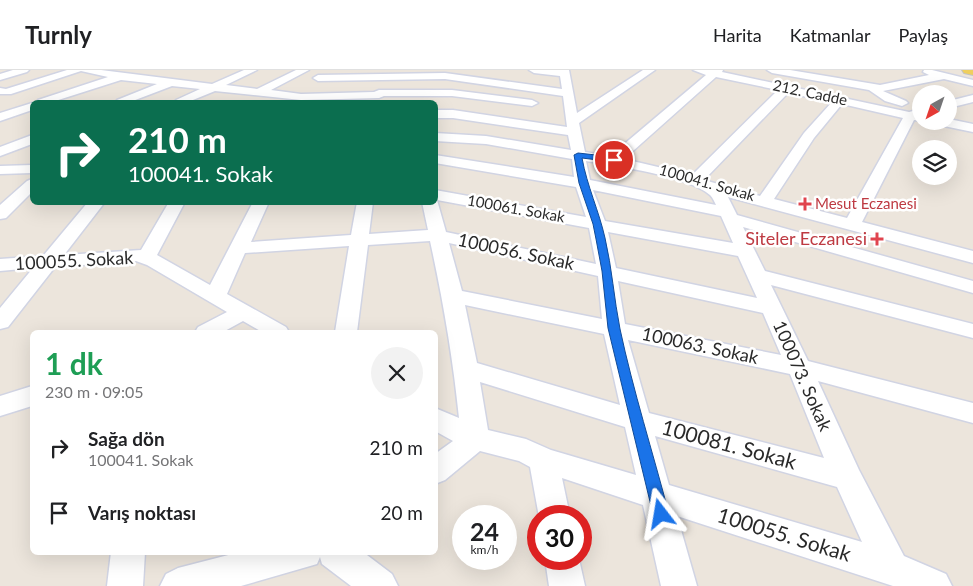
<!DOCTYPE html>
<html lang="tr">
<head>
<meta charset="utf-8">
<style>
  :root { --surface:#fff; --page:#f2f2f2; --text:#202124; --muted:#757577; --line:#e0e0e0 }
  body { margin:0; font-family:Lato,sans-serif; background:var(--page); color:var(--text); height:100vh; display:flex; flex-direction:column; font-size:19px; white-space:nowrap }
  * { box-sizing:border-box; margin:0 }
  p { font-size:16px; color:var(--muted) }
  .icon { flex:none; width:28px; height:28px; fill:none; stroke:currentColor; stroke-width:2; stroke-linecap:round; stroke-linejoin:round }
  .map { position:relative; flex:1; overflow:hidden }
  .sheet { position:absolute; left:30px; top:260px; width:408px; height:225px; display:flex; flex-direction:column; background:var(--surface); border-radius:8px; box-shadow:0 5px 20px #0002 }
  .sheet>* { flex:none }
  .guide { position:absolute; left:30px; top:30px; width:408px; height:105px; border-radius:8px; box-shadow:0 5px 20px #0002; background:#0b6e4f; color:#fff; overflow:hidden }
  .needle { width:32px; rotate:220deg }
  .tools { position:absolute; left:912px; top:15px; display:grid; gap:10px }
  .tools a { display:grid; place-items:center; width:45px; height:45px; border-radius:50%; background:var(--surface); box-shadow:0 5px 20px #0002; font-size:25px }
  .speed { position:absolute; left:452px; top:435px; display:flex; gap:10px; font-size:25px; font-weight:700; text-align:center }
  .speed>* { display:grid; place-content:center; width:65px; height:65px; border-radius:50%; background:var(--surface); box-shadow:0 5px 20px #0002; line-height:1 }
  .speed small { font-size:12px; font-weight:400 }
  .speed .limit { border:8px solid #d22; background:#fff; color:#111 }
  .pin { position:absolute; display:grid; place-items:center; width:42px; height:42px; color:#fff; margin:-21px; border:2px solid #fff; border-radius:50%; box-shadow:0 1px 5px #0007 }
  .me { position:absolute; width:55px; margin:-28px; rotate:346deg; stroke-linejoin:round; filter:drop-shadow(0 0 4px #0008) }
  .turn { display:flex; align-items:center; gap:18px; height:105px; padding:0 15px; font-size:22px }
  .turn .icon { width:65px; height:65px; stroke-width:2.5 }
  .turn b { display:block; font-size:35px; line-height:42px }
  .round { display:grid; place-items:center; flex:none; width:52px; height:52px; border-radius:26px; background:var(--page) }
  .headline { display:flex; align-items:center; justify-content:space-between; height:85px; padding:0 15px }
  h1 { font-size:30px; font-weight:700; line-height:38px; color:#1e9e55 }
  ul { padding:0; list-style:none }
  li { display:flex; align-items:center; gap:15px; height:65px; padding:0 15px }
  li div { flex:1 }
  li b { display:block; font-size:19px }
  li em { font-style:normal }
  header { display:flex; align-items:center; gap:30px; box-sizing:border-box; height:70px; padding:0 25px; background:var(--surface); border-bottom:1px solid var(--line) }
  header strong { font-size:24px }
  nav { display:flex; gap:28px; margin-inline-start:auto; font-size:18px }
  .map>svg:first-child { display:block }
  .lines { fill:none; stroke-linecap:round; stroke-linejoin:round }
  .minor-casing { stroke:#d1d4e3; stroke-width:3 }
  .major-casing { stroke:#c3c3c3; stroke-width:2 }
  .minor { fill:#fff; fill-rule:evenodd }
  .major { fill:#efcf5e; fill-rule:evenodd }
  .route { fill:#1a73e8; stroke:#114b97 }
  .health-dot { fill:#e0444e; stroke:#fff; stroke-width:2 }
  .labels { text-anchor:middle; stroke-width:5; stroke-linejoin:round; paint-order:stroke }
  .far-street-label { font-size:15px; fill:#2a2a2a; stroke:#fff }
  .far-health-label { font-size:15px; fill:#be3a42; stroke:#fff; text-anchor:start }
  .health-label { font-size:18px; fill:#be3a42; stroke:#fff; text-anchor:end }
  .street-label { font-size:18px; fill:#2a2a2a; stroke:#fff }
  .near-street-label { font-size:21px; fill:#2a2a2a; stroke:#fff }
</style>
</head>
<body>
<header>
<strong>Turnly</strong>
<nav><a>Harita</a><a>Katmanlar</a><a>Paylaş</a></nav>
</header>
<div class="map">
<svg width="973" height="516" viewBox="0 0 973 516">
  <rect width="100%" height="100%" fill="#ece5dc"/>
  <g class="lines">
    <g class="minor-casing">
      <path id="minor" d="M 13,0 L 29,0 L 27,2 L 0,10 L 0,4 Z
        M 67,0 L 101,0 L 212,14 L 244,0 L 257,0 L 226,15 L 257,19 L 296,0 L 309,0 L 271,20 L 301,24 L 374,22 L 379,20 L 452,20 L 532,30 L 538,33 L 532,36 L 452,26 L 384,26 L 379,28 L 301,30 L 215,21 L 188,32 L 175,32 L 176,30 L 200,19 L 172,16 L 130,32 L 116,32 L 117,30 L 157,14 L 121,10 L 52,32 L 37,32 L 38,30 L 108,7 L 81,1 L 11,24 L 0,24 L 0,18 L 6,19 Z
        M 529,0 L 569,0 L 577,43 L 643,0 L 655,0 L 579,53 L 585,82 L 610,86 L 706,5 L 693,0 L 723,0 L 722,2 L 909,42 L 921,39 L 923,51 L 914,50 L 862,152 L 973,181 L 973,193 L 728,127 L 737,145 L 973,211 L 973,223 L 743,157 L 765,201 L 973,254 L 973,268 L 771,215 L 808,291 L 973,333 L 973,353 L 818,311 L 859,400 L 904,486 L 946,504 L 952,516 L 893,516 L 677,446 L 697,516 L 661,516 L 643,435 L 562,408 L 570,446 L 539,447 L 530,397 L 519,391 L 480,381 L 445,410 L 435,414 L 435,384 L 453,371 L 435,361 L 435,338 L 459,348 C 453,289 443,230 430,171 L 368,175 L 357,262 L 335,262 L 349,176 L 245,183 L 227,224 L 286,257 L 289,262 L 262,262 L 243,251 L 223,262 L 195,262 L 198,257 L 227,242 L 147,195 L 136,191 L 55,197 L 8,257 L 0,259 L 0,238 L 33,198 L 0,201 L 0,189 L 43,186 L 88,132 L 105,132 L 64,185 L 141,180 L 169,132 L 185,132 L 157,185 L 210,215 L 253,132 L 269,132 L 251,172 L 351,165 L 357,132 L 373,132 L 369,164 L 428,160 L 422,132 L 435,132 L 435,120 L 586,147 L 576,117 L 435,93 L 435,85 L 574,107 L 572,89 L 486,74 L 435,71 L 435,63 L 486,66 L 571,80 L 568,65 L 453,48 L 435,48 L 435,40 L 453,40 L 567,57 L 563,26 L 445,9 L 318,11 L 313,8 L 318,5 L 445,3 L 562,19 L 560,6 L 534,3 ZM 716,7 L 778,20 L 692,105 L 624,89 ZM 788,23 L 832,32 L 804,63 L 760,126 L 704,110 ZM 842,34 L 903,48 L 847,148 L 774,129 L 814,68 ZM 586,91 C 616,96 688,106 710,125 C 713,128 714,131 716,135 L 590,110 ZM 593,120 L 721,146 L 733,173 L 605,151 ZM 437,130 L 589,158 L 596,194 L 446,162 ZM 608,162 L 738,186 L 757,228 L 616,198 ZM 449,173 L 598,206 L 602,249 L 462,221 ZM 618,211 L 763,243 L 781,285 L 625,254 ZM 465,235 L 604,264 L 620,335 L 477,293 ZM 628,270 L 790,304 L 824,388 L 649,343 ZM 480,312 L 625,357 L 636,405 L 551,380 L 526,369 L 488,360 ZM 655,366 L 837,417 L 862,472 L 669,415 Z
        M 767,0 L 790,0 L 880,15 L 929,5 L 923,2 L 924,0 L 932,0 L 973,10 L 973,16 L 944,9 L 883,21 L 906,31 L 908,33 L 902,36 L 885,31 L 869,20 L 772,3 Z
        M 973,25 L 973,32 L 949,38 L 949,31 Z
        M 32,33 L 32,40 L 0,51 L 0,43 Z
        M 949,49 L 973,54 L 973,62 L 934,54 L 932,51 L 949,51 Z
        M 32,65 L 32,74 L 0,86 L 0,77 Z
        M 32,95 L 32,103 L 0,104 L 0,96 Z
        M 32,109 L 32,122 L 6,148 L 0,149 L 0,135 L 27,111 Z
        M 32,316 L 32,336 L 0,346 L 0,326 Z
        M 111,482 L 145,482 L 143,516 L 107,516 Z
        M 240,482 L 363,482 L 392,504 L 398,516 L 351,516 L 322,494 L 320,487 L 317,494 L 241,516 L 160,516 L 166,504 L 178,498 Z
        M 545,489 L 579,489 L 585,516 L 549,516 Z"/>
    </g>
    <g class="major-casing">
      <path id="major" d="M 962,0 L 973,0 L 973,5 L 964,3 Z"/>
    </g>
    <use href="#minor" class="minor"/>
    <use href="#major" class="major"/>
  </g>
  <path class="route" d="M 578,83 L 614,87 L 617,90 L 614,92 L 582,88 C 587,116 599,141 605,168 C 612,198 614,229 620,259 C 633,320 653,383 669,444 L 666,449 L 661,451 L 655,449 L 653,444 L 608,258 L 602,201 L 596,169 L 593,154 L 579,113 L 574,85 Z"/>
  <g class="health-dot">
    <path d="M802.5 126.5h5v5h5v5h-5v5h-5v-5h-5v-5h5z"/>
    <path d="M874.5 161.5h5v5h5v5h-5v5h-5v-5h-5v-5h5z"/>
  </g>
  <g class="labels">
    <g class="far-street-label">
      <text transform="translate(810 23) rotate(12)" y="5">212. Cadde</text>
      <text transform="translate(707 113) rotate(16)" y="5">100041. Sokak</text>
      <text transform="translate(516 139) rotate(10)" y="5">100061. Sokak</text>
    </g>
    <g class="far-health-label">
      <text x="815" y="139">Mesut Eczanesi</text>
    </g>
    <g class="health-label">
      <text x="867" y="175">Siteler Eczanesi</text>
    </g>
    <g class="street-label">
      <text transform="translate(516 182) rotate(12)" y="6">100056. Sokak</text>
      <text transform="translate(74 191) rotate(-3)" y="6">100055. Sokak</text>
      <text transform="translate(700 276) rotate(12)" y="6">100063. Sokak</text>
      <text transform="translate(802 306) rotate(66)" y="6">100073. Sokak</text>
    </g>
    <g class="near-street-label">
      <text transform="translate(729 375) rotate(15)" y="7">100081. Sokak</text>
      <text transform="translate(784 465) rotate(17)" y="7">100055. Sokak</text>
    </g>
  </g>
</svg>
<div class="tools">
<a><svg class="needle" viewBox="-14 -14 28 28"><path d="M0-13l5 13h-10z" fill="#e53935"/><path d="M0 13l5-13h-10z" fill="#757577"/></svg></a>
<a><svg class="icon" aria-label="layers" viewBox="0 0 24 24"><path d="M12 4l9 5-9 5-9-5zM3 14l9 5 9-5"/></svg></a>
</div>
<div class="speed"><div>24<small>km/h</small></div><div class="limit">30</div></div>
<div class="pin" style="left:614px;top:90px;background:#d93025"><svg class="icon" aria-label="arrive" viewBox="0 0 24 24"><path d="M6 21V4h12l-3 4 3 4H6"/></svg></div>
<svg class="me" style="left:661px;top:444px" viewBox="-20 -20 40 40"><path d="M0-17L14 15 0 8-14 15z" fill="#1a73e8" stroke="#fff" stroke-width="4"/></svg>
<div class="guide">
<div class="turn"><svg class="icon" aria-label="right" viewBox="0 0 24 24"><path d="M7 20v-9h11M14 6l5 5-5 5"/></svg><div><b>210 m</b>100041. Sokak</div></div>
</div>
<section class="sheet">
<div class="headline"><div><h1>1 dk</h1><p>230 m · 09:05</p></div><a class="round"><svg class="icon" aria-label="close" viewBox="0 0 24 24"><path d="M6 6l12 12M18 6L6 18"/></svg></a></div>
<ul>
<li><svg class="icon" aria-label="right" viewBox="0 0 24 24"><path d="M7 20v-9h11M14 6l5 5-5 5"/></svg><div><b>Sağa dön</b><p>100041. Sokak</p></div><em>210 m</em></li>
<li><svg class="icon" aria-label="arrive" viewBox="0 0 24 24"><path d="M6 21V4h12l-3 4 3 4H6"/></svg><div><b>Varış noktası</b></div><em>20 m</em></li>
</ul>
</section>
</div>
</body>
</html>
